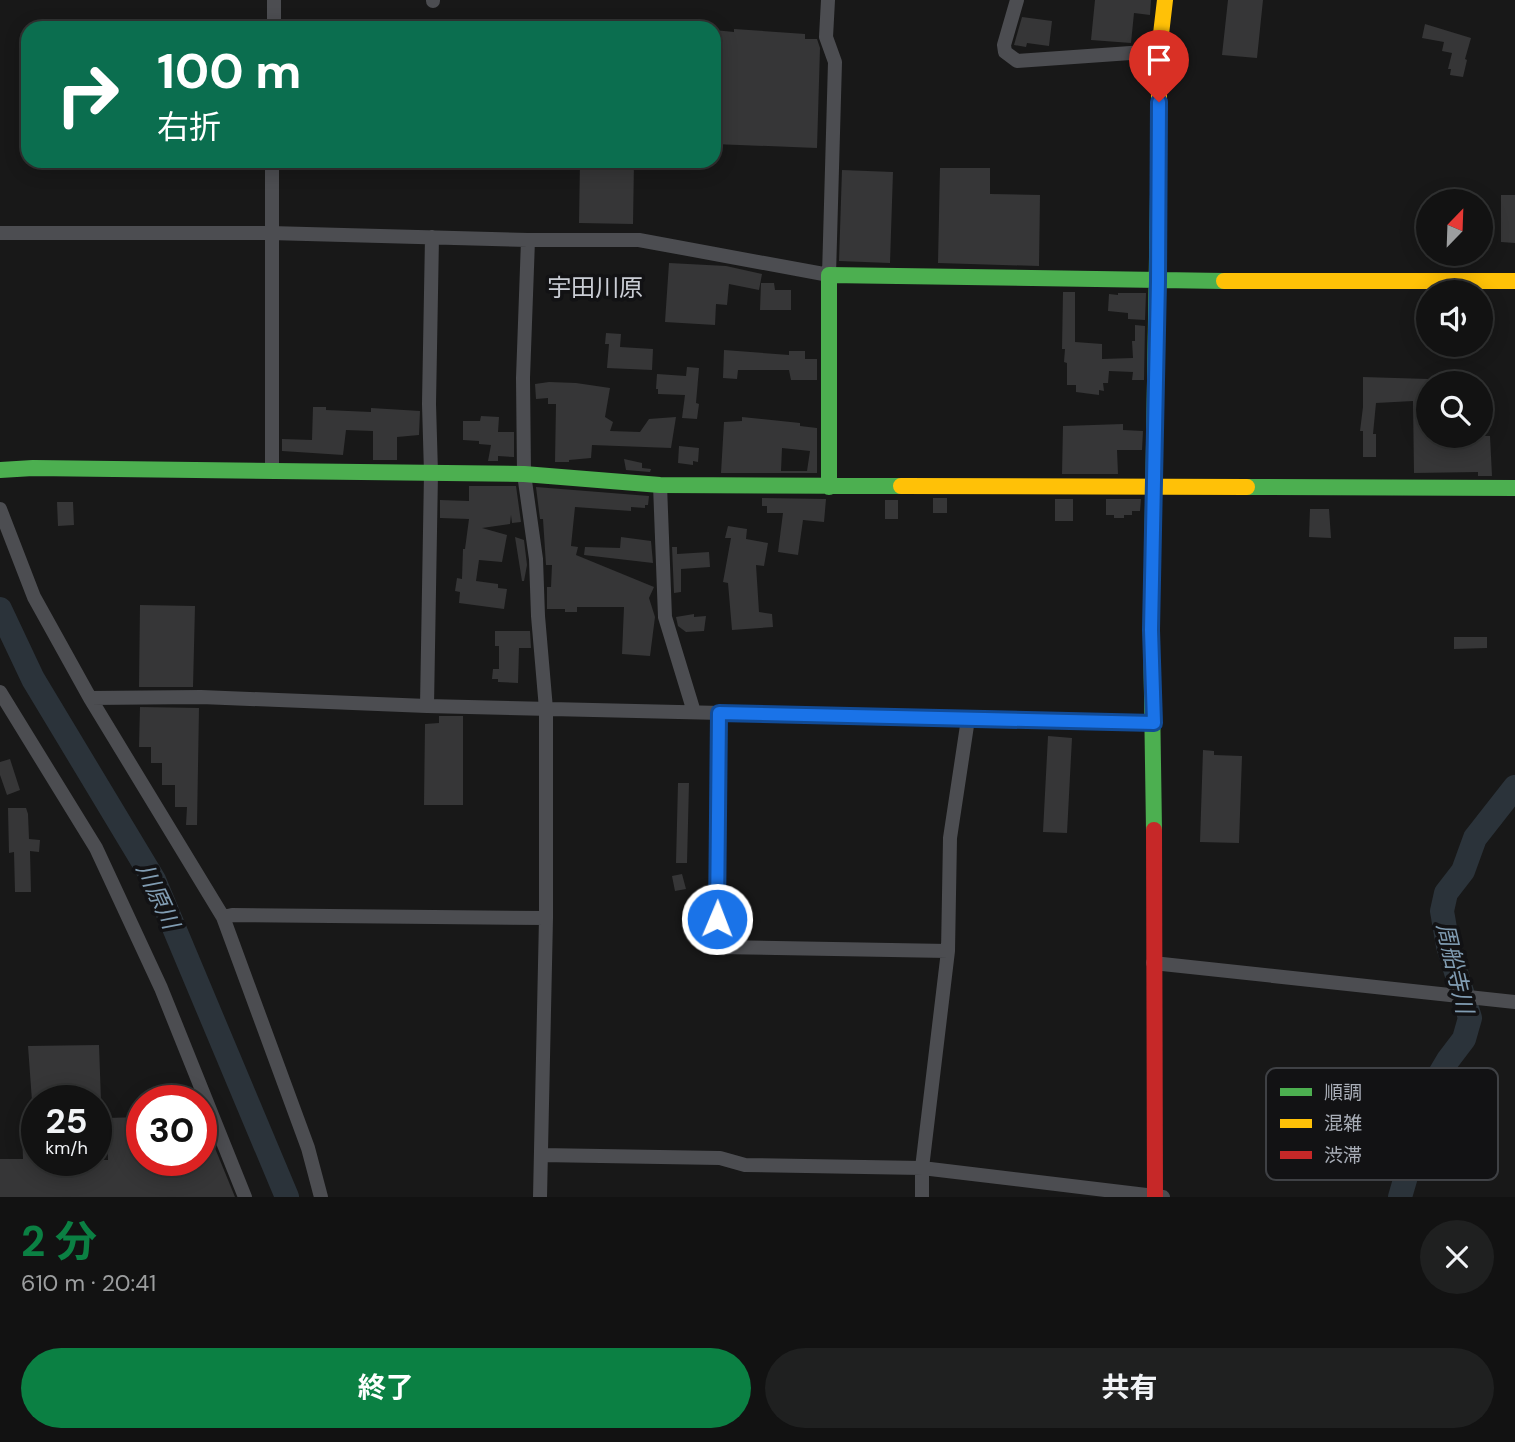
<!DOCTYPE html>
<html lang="ja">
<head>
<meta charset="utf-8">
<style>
  :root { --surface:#121212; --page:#1f2020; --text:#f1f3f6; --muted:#9c9e9f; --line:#313232; --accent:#0b8043 }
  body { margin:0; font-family:"DM Sans","Noto Sans JP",sans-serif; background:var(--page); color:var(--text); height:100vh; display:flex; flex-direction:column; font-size:26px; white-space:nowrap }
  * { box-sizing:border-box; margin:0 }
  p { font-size:23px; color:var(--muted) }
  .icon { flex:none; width:38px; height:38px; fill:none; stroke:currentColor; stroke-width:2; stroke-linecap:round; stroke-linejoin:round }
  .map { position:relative; height:1197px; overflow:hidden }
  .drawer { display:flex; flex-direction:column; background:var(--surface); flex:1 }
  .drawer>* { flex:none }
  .top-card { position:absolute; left:21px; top:21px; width:700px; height:147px; border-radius:21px; box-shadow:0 4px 18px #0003,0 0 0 2px var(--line); background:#0b6e4f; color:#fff; overflow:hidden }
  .needle { width:46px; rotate:23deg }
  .tools { position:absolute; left:1416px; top:189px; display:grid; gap:14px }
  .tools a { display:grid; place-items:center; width:77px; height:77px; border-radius:50%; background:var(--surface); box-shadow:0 4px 18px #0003,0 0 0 2px var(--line); font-size:35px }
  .speed { position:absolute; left:21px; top:1085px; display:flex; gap:14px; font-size:35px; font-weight:700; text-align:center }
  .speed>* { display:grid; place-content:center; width:91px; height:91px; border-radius:50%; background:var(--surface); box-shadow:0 4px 18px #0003,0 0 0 2px var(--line); line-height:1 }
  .speed small { font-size:18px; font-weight:400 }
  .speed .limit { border:10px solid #d22; background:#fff; color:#111 }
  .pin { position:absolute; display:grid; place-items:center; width:60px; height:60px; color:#fff; margin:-72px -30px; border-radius:50% 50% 50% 0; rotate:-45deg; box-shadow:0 0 7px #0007 }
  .pin .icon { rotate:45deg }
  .me { position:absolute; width:77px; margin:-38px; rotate:1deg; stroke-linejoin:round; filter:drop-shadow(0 0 5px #0008) }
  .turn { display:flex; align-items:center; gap:24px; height:147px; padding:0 21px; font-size:32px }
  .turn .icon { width:91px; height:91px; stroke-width:2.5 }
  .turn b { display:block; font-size:49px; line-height:60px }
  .round { display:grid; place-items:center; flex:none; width:74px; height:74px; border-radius:37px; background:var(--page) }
  .summary { display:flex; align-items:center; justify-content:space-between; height:119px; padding:0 21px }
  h1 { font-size:42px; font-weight:700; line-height:52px; color:var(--accent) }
  .primary-button { display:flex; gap:14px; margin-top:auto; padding:14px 21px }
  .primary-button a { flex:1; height:80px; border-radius:42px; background:var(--accent); color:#fff; font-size:28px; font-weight:700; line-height:80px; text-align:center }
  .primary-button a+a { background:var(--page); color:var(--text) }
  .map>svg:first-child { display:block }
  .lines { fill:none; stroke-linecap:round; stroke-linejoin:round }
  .river { stroke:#2b333a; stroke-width:24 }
  .building { fill:#363637; fill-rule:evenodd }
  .street { stroke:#4c4d51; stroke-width:14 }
  .fast { stroke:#4caf50; stroke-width:16 }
  .slow { stroke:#ffc107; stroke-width:16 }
  .jam { stroke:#c62828; stroke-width:16 }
  .route-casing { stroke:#114b97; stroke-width:18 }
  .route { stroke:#1a73e8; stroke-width:12 }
  .labels { text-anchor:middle; stroke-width:7; stroke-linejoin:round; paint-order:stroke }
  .water-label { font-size:23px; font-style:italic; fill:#819db3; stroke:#121214 }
  .quarter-label { font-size:24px; fill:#cacdd5; stroke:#121214 }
  .key { fill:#121214; stroke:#3f4145; stroke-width:2 }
  .key-label { font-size:19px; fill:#a9aeb8 }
</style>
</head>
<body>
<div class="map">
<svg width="1515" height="1197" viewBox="0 0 1515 1197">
  <rect width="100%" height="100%" fill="#181818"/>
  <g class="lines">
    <path class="river" d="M 0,609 L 33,679 L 154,880 L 287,1197
      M 1400,1197 L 1432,1087 L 1448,1060 L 1464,1039 L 1470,1018 L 1448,946 L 1442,911 L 1446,893 L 1463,871 L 1475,838 L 1515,787"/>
  </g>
  <path class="building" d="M 1095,0 L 1151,0 L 1150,15 L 1134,13 L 1131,43 L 1091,40 Z
    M 1228,0 L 1263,0 L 1257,58 L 1222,55 Z
    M 1022,17 L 1052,21 L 1049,46 L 1027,43 L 1026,47 L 1014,45 Z
    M 1425,24 L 1471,38 L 1465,59 L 1467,60 L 1463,77 L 1450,75 L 1451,69 L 1448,69 L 1452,53 L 1442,51 L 1444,42 L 1422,38 Z
    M 734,29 L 805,34 L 805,39 L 817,39 L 820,48 L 817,148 L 714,144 L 714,30 L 734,32 Z
    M 580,161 L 634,161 L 633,224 L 579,223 Z
    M 940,168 L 990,168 L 990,194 L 1040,195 L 1039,266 L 938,263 Z
    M 842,170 L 893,172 L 890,263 L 839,261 Z
    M 1501,195 L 1515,195 L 1515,243 L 1501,242 Z
    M 669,263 L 726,266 L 762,274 L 759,290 L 729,284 L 727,305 L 716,304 L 715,325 L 665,322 Z
    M 761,283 L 774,283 L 775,290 L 791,290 L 791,310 L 760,310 Z
    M 1063,292 L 1075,292 L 1075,342 L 1102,344 L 1102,359 L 1133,358 L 1132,341 L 1135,341 L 1135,325 L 1145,326 L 1144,380 L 1132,380 L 1133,372 L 1109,371 L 1108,383 L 1103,383 L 1104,391 L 1099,390 L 1099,395 L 1076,392 L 1076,385 L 1067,385 L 1067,363 L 1064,362 L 1065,349 L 1062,349 Z
    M 1118,293 L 1146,293 L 1145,320 L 1128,319 L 1128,313 L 1108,311 L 1109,294 L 1118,295 Z
    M 606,333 L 621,334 L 620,347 L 653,349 L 652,370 L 607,368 L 609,344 L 605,344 Z
    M 724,350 L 789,355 L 789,351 L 805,351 L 805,359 L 817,359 L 817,380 L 791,380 L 789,370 L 738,370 L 737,379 L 723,378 Z
    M 687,367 L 699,368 L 696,403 L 699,404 L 697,419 L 682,418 L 685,395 L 658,394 L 658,389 L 656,389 L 657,374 L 686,376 Z
    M 1363,377 L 1428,379 L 1428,436 L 1490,436 L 1492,476 L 1478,476 L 1478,472 L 1414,473 L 1413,401 L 1376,403 L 1373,434 L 1376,434 L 1376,457 L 1363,457 L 1363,431 L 1360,431 L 1363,407 Z
    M 549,382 L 576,383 L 610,388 L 605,417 L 613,422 L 610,431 L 640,432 L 649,419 L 676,417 L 671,448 L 592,445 L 591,458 L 569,460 L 569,462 L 555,462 L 556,404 L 548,404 L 548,398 L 536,399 L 535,384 Z
    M 313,407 L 326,407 L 326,410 L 371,412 L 371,408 L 420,411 L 419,435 L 397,437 L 397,460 L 373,460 L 373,431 L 346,430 L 343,455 L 282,451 L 282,439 L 312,440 Z
    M 481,416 L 499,417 L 498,432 L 514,432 L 514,457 L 498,456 L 498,461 L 488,461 L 491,445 L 479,444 L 479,441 L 463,440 L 463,421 L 480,421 Z
    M 742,417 L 800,423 L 800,426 L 817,428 L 817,473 L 721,473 L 724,422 L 742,421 ZM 782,448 L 810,451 L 807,471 L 781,471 Z
    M 1123,424 L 1123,430 L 1143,431 L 1142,450 L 1117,450 L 1118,474 L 1062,474 L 1063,426 Z
    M 679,446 L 699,448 L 698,462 L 693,461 L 693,465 L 678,463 Z
    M 624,459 L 642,463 L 642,468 L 651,469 L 650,472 L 626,470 Z
    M 469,486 L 516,486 L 521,522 L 512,523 L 511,515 L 510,524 L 482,528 L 507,535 L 502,562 L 479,560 L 476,581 L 498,584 L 498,588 L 507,589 L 504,609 L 459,603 L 460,592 L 455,591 L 457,578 L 462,579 L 463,549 L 465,549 L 469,519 L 440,518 L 440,500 L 469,501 Z
    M 536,487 L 649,496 L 648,505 L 645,505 L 645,508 L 631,507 L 631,511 L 575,507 L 571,546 L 578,547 L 576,555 L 654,587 L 649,598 L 655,617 L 650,656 L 622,654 L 624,607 L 577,607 L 577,612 L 565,612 L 565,609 L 547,609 L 547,587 L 551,587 L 552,565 L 546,565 L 543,519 L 540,519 Z
    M 762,498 L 826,499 L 824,522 L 803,520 L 798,555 L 778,552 L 783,513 L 767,513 L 767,506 L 762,506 Z
    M 933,498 L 947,498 L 947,513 L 933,513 Z
    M 1055,499 L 1073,499 L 1073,521 L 1055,521 Z
    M 1106,499 L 1141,499 L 1140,511 L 1132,511 L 1132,515 L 1124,515 L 1124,518 L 1114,518 L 1114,515 L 1106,515 Z
    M 885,500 L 898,500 L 898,519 L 885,519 Z
    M 57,502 L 73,502 L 74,525 L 58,526 Z
    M 1310,509 L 1329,509 L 1331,538 L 1309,537 Z
    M 728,526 L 747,529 L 746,539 L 768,543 L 764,566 L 756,565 L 759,612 L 772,614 L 773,627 L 732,630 L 728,583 L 723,582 L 731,538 L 725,538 Z
    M 515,537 L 524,540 L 527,565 L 524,581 L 522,581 Z
    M 621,537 L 651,541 L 653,563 L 584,555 L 585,547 L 620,548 Z
    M 672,547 L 677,547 L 677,554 L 709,552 L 710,567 L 681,569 L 681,592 L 674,593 Z
    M 140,605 L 195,606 L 193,687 L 139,687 Z
    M 694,614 L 694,617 L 706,616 L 704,631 L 686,632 L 678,626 L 676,617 Z
    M 495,631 L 530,631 L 531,648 L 519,648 L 518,683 L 498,682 L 498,679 L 492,679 L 493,669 L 499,669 L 499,646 L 495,646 Z
    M 1454,637 L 1487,637 L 1487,648 L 1454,649 Z
    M 140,707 L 199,708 L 197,825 L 186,825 L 187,807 L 175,807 L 175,785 L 162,785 L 162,763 L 151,763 L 151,747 L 139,747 Z
    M 439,716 L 463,716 L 463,805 L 424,805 L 425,724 L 439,723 Z
    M 1048,736 L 1072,738 L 1067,833 L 1043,832 Z
    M 1203,750 L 1214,751 L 1214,755 L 1242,756 L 1239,843 L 1200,842 Z
    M 10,759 L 20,790 L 7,795 L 0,775 L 0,762 Z
    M 678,783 L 689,783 L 687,863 L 676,863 Z
    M 8,808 L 26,808 L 28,814 L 29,839 L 40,840 L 39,852 L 30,851 L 31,892 L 15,892 L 14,852 L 9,853 Z
    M 682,874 L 686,889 L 675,891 L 672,876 Z
    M 99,1045 L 101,1101 L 32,1101 L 28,1046 Z
    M 201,1114 L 235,1197 L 0,1197 L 0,1159 L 23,1159 L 22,1130 L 37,1130 L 37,1160 L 108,1160 L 107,1118 L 142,1117 L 142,1160 L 201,1160 Z"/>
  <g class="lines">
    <path class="street" d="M 1017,0 L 1004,45 L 1005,52 L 1017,61 L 1159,51
      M 433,1 L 433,0
      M 274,28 L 274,0
      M 272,161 L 272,471
      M 0,233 L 270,233 L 528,240 L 639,240 L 829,275 L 835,62 L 826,37 L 828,0
      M 528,240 L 523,378 L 524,474 L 536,559 L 538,616 L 546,709 L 546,918 L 540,1197
      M 660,485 L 665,617 L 694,712
      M 0,509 L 34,597 L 90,698 L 223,917 L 308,1148 L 321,1197
      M 0,692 L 96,848 L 161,988 L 245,1197
      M 90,698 L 201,697 L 427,706 L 1154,723
      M 427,706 L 431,473 L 429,404 L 432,237
      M 719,713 L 717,947 L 948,951
      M 223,917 L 232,915 L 546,918
      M 1153,963 L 1515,1002
      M 541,1155 L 720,1158 L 745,1165 L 922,1168 L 1163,1197
      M 922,1197 L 922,1168 L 948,951 L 950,838 L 968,719"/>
    <path class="fast" d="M 0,470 L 33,468 L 524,474 L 660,485 L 901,486
      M 829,487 L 829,275 L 1224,281
      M 1247,487 L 1515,488
      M 1154,830 L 1151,630 L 1159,132"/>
    <path class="slow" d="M 1159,132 L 1159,51 L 1165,0
      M 1224,281 L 1515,281
      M 901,486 L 1247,487"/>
    <path class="jam" d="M 1154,830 L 1155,1197"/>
  </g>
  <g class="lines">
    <g class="route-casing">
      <path id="route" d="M 717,919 L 719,713 L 1154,723 L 1151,630 L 1158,281 L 1159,102"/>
    </g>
    <use href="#route" class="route"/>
  </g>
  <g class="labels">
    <g class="water-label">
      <text transform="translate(158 896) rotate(65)" y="8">川原川</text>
      <text transform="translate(1455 968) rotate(77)" y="8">周船寺川</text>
    </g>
    <g class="quarter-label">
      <text x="595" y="296">宇田川原</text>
    </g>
  </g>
  <rect x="1266" y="1068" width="232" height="112" rx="10" class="key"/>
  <rect x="1280" y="1088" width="32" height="8" fill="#4caf50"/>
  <rect x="1280" y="1119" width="32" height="9" fill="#ffc107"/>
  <rect x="1280" y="1151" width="32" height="8" fill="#c62828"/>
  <g class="key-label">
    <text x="1324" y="1099">順調</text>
    <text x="1324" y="1130">混雑</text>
    <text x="1324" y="1162">渋滞</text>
  </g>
</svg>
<div class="tools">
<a><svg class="needle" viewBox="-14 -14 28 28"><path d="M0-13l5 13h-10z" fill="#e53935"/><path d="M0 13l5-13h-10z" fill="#9c9e9f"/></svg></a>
<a><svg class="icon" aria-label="sound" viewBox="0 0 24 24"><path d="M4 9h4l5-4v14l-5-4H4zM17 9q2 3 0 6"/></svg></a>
<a><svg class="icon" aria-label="search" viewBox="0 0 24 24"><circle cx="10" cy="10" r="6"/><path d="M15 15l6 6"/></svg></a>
</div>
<div class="speed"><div>25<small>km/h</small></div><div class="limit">30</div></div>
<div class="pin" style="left:1159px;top:102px;background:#d93025"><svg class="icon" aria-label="arrive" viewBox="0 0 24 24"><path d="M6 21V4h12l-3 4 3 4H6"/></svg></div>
<svg class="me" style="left:717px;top:919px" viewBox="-20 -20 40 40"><circle r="17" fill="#1a73e8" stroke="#fff" stroke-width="3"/><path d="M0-11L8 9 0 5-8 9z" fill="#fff"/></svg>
<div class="top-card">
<div class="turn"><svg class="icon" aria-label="right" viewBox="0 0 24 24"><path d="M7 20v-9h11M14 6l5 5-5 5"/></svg><div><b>100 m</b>右折</div></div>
</div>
</div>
<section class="drawer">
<div class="summary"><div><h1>2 分</h1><p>610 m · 20:41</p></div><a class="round"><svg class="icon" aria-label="close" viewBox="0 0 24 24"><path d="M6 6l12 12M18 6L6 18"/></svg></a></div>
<div class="primary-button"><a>終了</a><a>共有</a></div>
</section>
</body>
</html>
